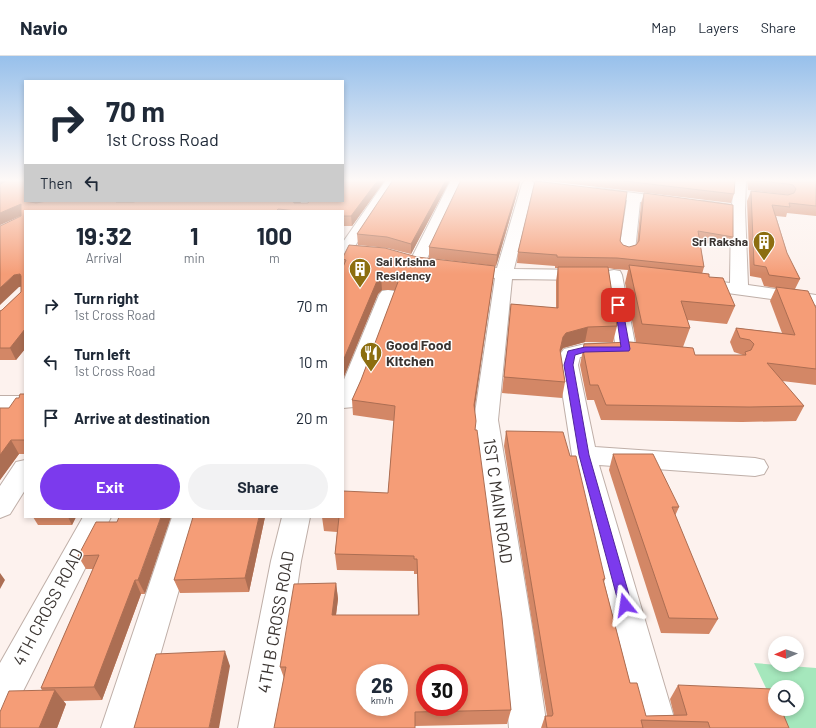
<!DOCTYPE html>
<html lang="en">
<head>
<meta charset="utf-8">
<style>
  :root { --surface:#fff; --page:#f2f2f3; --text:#1f2937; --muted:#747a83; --line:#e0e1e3; --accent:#7c3aed }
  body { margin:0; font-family:Barlow,sans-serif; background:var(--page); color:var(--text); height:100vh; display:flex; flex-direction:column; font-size:15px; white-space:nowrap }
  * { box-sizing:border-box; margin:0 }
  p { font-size:13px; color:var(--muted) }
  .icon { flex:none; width:22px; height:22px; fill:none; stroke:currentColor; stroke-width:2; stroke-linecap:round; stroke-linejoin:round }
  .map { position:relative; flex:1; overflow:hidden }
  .drawer { position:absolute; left:24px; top:154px; width:320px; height:308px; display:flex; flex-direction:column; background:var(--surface); border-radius:0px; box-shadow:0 2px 6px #0003 }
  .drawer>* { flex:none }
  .banner { position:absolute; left:24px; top:24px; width:320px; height:122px; border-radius:0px; box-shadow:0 2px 6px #0003; background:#fff; color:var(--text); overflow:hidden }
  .needle { width:26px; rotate:268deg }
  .controls { position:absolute; left:768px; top:580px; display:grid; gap:8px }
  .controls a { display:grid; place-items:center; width:36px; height:36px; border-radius:50%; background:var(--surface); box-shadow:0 2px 6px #0003; font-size:20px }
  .speed { position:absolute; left:356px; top:608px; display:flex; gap:8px; font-size:20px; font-weight:700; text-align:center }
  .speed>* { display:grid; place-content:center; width:52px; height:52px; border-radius:50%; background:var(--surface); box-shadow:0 2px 6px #0003; line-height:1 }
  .speed small { font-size:10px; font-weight:400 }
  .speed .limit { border:6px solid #d22; background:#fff; color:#111 }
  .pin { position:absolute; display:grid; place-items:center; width:34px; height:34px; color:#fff; margin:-17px; border-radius:8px; box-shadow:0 2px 6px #0006 }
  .me { position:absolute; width:44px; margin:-22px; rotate:345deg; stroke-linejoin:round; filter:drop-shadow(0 0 3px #0008) }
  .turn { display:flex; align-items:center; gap:14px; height:84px; padding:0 16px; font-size:18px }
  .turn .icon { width:52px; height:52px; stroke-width:2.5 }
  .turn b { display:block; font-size:28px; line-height:34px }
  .then { display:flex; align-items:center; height:38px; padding:0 16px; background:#0003; gap:8px; font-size:15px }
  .eta { display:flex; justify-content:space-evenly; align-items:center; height:68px; text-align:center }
  .eta b { font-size:24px; font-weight:700; line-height:28px }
  .button { display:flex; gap:8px; margin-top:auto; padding:8px 16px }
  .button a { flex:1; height:46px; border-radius:24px; background:var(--accent); color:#fff; font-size:16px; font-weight:700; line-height:46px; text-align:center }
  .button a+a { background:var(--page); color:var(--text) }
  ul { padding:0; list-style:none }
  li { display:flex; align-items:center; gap:12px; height:56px; padding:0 16px }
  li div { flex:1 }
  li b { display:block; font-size:15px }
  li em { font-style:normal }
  header { display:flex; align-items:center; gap:24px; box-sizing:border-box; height:56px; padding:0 20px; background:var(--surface); border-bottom:1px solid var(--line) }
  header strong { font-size:19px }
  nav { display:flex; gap:22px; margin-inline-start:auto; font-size:14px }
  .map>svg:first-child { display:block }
  .green { fill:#a5e7bc }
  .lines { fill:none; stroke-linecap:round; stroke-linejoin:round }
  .minor-casing { stroke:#bfafa8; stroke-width:2 }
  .minor { fill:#fff; fill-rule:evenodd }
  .wall { fill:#d38766 }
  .shaded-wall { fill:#ac6e53 }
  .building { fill:#f59d77; stroke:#ac6e53; fill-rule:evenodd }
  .route { fill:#7c3aed; stroke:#51269a }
  .labels { text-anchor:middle; stroke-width:3; stroke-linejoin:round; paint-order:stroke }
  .far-poi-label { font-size:12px; font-weight:bold; fill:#3a3431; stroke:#fff; text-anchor:end }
  .poi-label { font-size:14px; font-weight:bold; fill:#3a3431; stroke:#fff; text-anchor:start }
  .near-street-label { font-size:17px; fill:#3a3431; stroke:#fff }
</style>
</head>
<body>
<header>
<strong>Navio</strong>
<nav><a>Map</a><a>Layers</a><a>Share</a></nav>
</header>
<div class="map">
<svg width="816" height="672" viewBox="0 0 816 672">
  <rect width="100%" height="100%" fill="#fdf2ee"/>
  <path class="green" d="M 754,607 L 816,612 L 816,672 L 785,672 L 776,653 L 797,653 L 797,631 L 775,631 L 775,651 Z"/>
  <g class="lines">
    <g class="minor-casing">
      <path id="minor" d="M 386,124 L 398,124 L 355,190 L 383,194 L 385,197 L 383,200 L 377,202 L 343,199 L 343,186 Z
        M 451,124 L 463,124 L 425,207 L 423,210 L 417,212 L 411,210 L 409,207 Z
        M 528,124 L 532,125 L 534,128 L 514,213 L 586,214 L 592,215 L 594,219 L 592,223 L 586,224 L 512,223 L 498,364 L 533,577 L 547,672 L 509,672 L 501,577 L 474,364 L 495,222 L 485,220 L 483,216 L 485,212 L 491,211 L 497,212 L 522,128 L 524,125 Z
        M 734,124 L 746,124 L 745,154 L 748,229 L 816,239 L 816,249 L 698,233 L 692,232 L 689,228 L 692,224 L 698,223 L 730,227 L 731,157 L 699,152 L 697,149 L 699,146 L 704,145 L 732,149 Z
        M 597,132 L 671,142 L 676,143 L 678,146 L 676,149 L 671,150 L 640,146 L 635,195 L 633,198 L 627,200 L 621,198 L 619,195 L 627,144 L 592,139 L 591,136 L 592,133 Z
        M 614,214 L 620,215 L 622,219 L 636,293 L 633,297 L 626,299 L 580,301 L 578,309 L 595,391 L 755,402 L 764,404 L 768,411 L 764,418 L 755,420 L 599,409 L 677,672 L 639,672 L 572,399 L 558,309 L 561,297 L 564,293 L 585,288 L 615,287 L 606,219 L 608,215 Z
        M 388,234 L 394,235 L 397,239 L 357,346 L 354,351 L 343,352 L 343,326 L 379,239 L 382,235 Z
        M 0,340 L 25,340 L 25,354 L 0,354 Z
        M 25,404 L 25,434 L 10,458 L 0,462 L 0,430 L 16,406 Z
        M 83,461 L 111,461 L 13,655 L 0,660 L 0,607 Z
        M 172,461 L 200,461 L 139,672 L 101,672 Z
        M 282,461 L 310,461 L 301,505 L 276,672 L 238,672 L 271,505 Z"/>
    </g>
    <use href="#minor" class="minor"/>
  </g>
  <path class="wall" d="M 0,124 L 7,124 L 1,128 L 25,145 L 43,145 L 41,146 L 47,145 L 130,145 L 128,146 L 302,145 L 300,147 L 308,147 L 385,124 L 352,170 L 343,170 L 343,155 L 25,155 L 25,293 L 16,304 L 0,304 L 0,255 L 2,254 L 21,236 L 21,230 L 19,231 L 21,160 L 21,159 L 0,169 Z
    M 393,124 L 450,124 L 411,198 L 387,192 L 358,189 L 357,178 Z
    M 520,124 L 519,131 L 496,210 L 429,202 L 429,191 Z
    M 539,124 L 735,124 L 734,138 L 731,147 Z
    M 747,124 L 816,124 L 816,160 L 787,157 L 786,161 L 776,160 L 787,197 L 800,223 L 795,233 L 816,252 L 816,329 L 782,325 L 804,350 L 796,365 L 742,366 L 601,364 L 594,344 L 587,344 L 580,309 L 584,288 L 636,286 L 625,227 L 628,214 L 614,213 L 608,212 L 617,270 L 613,286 L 585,286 L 563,292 L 560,296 L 565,326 L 562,342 L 502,337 L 511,248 L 556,252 L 556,225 L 558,212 L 555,212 L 555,210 L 517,207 L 518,196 L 620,185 L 623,189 L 629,191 L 636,189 L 637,188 L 641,147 L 644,137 L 733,181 L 729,191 L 700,186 L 704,211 L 702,218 L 709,221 L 735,250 L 727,268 L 687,264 L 690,272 L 683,291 L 695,299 L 744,299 L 743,299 L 734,296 L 730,286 L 736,272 L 782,277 L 770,245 L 776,232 L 764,230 L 761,222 L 750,220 L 747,145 L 751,135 L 789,139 L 748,134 Z
    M 343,201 L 417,201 L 495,210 L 493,223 L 474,352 L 475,374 L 511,654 L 507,668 L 415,670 L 284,622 L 280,611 L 336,527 L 338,543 L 336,559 L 418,559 L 417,518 L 414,518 L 414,515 L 337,514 L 335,498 L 337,476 L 324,475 L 322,461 L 343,461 L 388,437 L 394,365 L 353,359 L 352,344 L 361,324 L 395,235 L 394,234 L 382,234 L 378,238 L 343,323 Z
    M 25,338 L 25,398 L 19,398 L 0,424 L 0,352 L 9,352 L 19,342 Z
    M 506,375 L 570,400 L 605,523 L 604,526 L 630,627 L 646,660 L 674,659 L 670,643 L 678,629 L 789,672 L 541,672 L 545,660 L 547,660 L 504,390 Z
    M 613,398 L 679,451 L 675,460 L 718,563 L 709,578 L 661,577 L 609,414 Z
    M 33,461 L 76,461 L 72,469 L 38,469 Z
    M 265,461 L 249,536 L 180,537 L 174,524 Z
    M 117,466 L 145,538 L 141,538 L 102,644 L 63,645 L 66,648 L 57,672 L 0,672 L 42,634 L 41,632 L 93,513 L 86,513 L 78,500 Z"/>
  <path class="shaded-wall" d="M 0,124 L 7,124 L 0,128 Z
    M 378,124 L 385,124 L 352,170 L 351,160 Z
    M 446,124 L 450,124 L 411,198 L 411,188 Z
    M 520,124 L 519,131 L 496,210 L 497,199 Z
    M 26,145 L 43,145 L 32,151 Z
    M 116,145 L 130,145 L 119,154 Z
    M 292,145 L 302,145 L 293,155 Z
    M 21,148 L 25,158 L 0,169 L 0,157 Z
    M 495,210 L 493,223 L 473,364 L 474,349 Z
    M 20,218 L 25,230 L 19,231 L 0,249 L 0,232 L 14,219 Z
    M 381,220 L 382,234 L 378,238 L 343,323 L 343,305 L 377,225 Z
    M 588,271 L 585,286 L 563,292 L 560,297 L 560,294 L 563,281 L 566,277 Z
    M 25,273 L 25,293 L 16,304 L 10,292 Z
    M 11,384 L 19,398 L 0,424 L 0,399 Z
    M 68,461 L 76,461 L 72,469 Z
    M 161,461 L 171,461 L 145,538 L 138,524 Z
    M 259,461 L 265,461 L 249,536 L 245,522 Z
    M 0,517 L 5,524 L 0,533 Z
    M 135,524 L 141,538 L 102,644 L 94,631 Z
    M 336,527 L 338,543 L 334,574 L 332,559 Z
    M 225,595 L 230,610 L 219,672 L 209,672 Z
    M 55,634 L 66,648 L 57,672 L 39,672 Z"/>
  <path class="building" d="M 9,124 L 25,124 L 25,145 L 36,147 L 47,145 L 116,145 L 116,146 L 134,146 L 136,145 L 293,145 L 294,147 L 308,147 L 309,145 L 343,145 L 343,124 L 378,124 L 351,160 L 343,160 L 343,155 L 297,155 L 278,153 L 276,155 L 25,155 L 25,273 L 10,292 L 0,292 L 0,255 L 2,254 L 21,236 L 21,220 L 20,218 L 14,219 L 0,232 L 0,170 L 21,160 L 21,148 L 0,157 L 0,128 Z
    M 393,124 L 446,124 L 411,188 L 387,181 L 357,178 Z
    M 461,124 L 520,124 L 497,199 L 429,191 Z
    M 616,124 L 735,124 L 734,138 Z
    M 751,124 L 816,124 L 816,150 L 789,147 L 790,151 L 772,149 L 787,197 L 800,223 L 769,219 L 766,211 L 754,209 L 751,135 L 788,139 L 794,137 L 796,133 L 793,129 L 788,128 Z
    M 535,125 L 627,136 L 620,185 L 623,189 L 629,191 L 636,189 L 639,185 L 644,137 L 733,149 L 733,181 L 698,175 L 704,211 L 617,202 L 557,201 L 557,199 L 518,196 Z
    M 349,189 L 385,192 L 417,201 L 495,210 L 474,349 L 476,365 L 475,374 L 477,374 L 502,562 L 511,654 L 415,656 L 415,672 L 274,672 L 286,611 L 280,611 L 294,528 L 336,527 L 332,559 L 419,559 L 417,503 L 414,503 L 414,500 L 335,498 L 339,461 L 343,461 L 343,435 L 388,437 L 395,350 L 352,344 L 361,324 L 398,226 L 394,220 L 381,220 L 377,225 L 343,305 L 343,211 L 346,204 L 343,203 L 343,201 ZM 365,617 L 399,617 L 399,651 L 365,651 ZM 425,617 L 459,617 L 459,651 L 425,651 Z
    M 629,209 L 709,218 L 709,221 L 723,222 L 735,250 L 681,245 L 690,272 L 642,268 Z
    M 558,211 L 608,211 L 617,270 L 588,271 L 566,277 L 563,281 L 560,294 L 565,326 L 504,321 L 511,248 L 558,252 Z
    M 776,231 L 808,235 L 816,252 L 816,313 L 767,307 L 804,350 L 749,351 L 606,349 L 598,329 L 590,329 L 583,294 L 584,288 L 630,286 L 693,292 L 695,299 L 746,299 L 745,296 L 751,294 L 754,288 L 750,284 L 740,282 L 736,272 L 795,279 Z
    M 20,338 L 25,338 L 25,384 L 11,384 L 0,399 L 0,352 L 9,352 L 16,342 L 19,342 Z
    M 506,375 L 563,376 L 570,400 L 576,400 L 605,523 L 603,523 L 630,627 L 637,627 L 646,660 L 687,659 L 678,629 L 772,633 L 775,639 L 775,653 L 781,653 L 789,672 L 710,672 L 708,666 L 641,664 L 643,672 L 547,672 L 545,660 L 552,660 L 553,658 Z
    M 613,398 L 653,398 L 679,451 L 672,451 L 718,563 L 669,562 Z
    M 119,461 L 161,461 L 138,524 L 135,524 L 94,631 L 41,632 L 99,499 L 78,500 L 96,466 L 117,466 Z
    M 193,461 L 259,461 L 245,522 L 174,524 Z
    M 225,595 L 209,672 L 134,672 L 156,598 Z
    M 55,634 L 39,672 L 0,672 L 0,656 L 9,635 Z"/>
  <linearGradient id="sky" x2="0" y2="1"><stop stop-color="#97c0eb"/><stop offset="0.57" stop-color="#fef9f7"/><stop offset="1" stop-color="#fef9f7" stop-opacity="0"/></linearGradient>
  <rect width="816" height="218" fill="url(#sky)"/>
  <path class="route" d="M 618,246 L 622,249 L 630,293 L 629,295 L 585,296 L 575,299 L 573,309 L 589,399 L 632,549 L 630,553 L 625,555 L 621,553 L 619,549 L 579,399 L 564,309 L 568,295 L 585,291 L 621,291 L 615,249 Z"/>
  <defs>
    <g id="building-pin" transform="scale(1.15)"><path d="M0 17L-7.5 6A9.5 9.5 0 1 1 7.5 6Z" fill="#8c6e10" stroke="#fff"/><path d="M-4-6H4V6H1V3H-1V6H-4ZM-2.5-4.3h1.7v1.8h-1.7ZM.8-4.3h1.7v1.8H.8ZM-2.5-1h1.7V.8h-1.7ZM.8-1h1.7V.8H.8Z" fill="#fff"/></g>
    <g id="restaurant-pin" transform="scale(1.15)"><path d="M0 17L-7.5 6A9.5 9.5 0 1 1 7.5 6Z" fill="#8c6e10" stroke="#fff"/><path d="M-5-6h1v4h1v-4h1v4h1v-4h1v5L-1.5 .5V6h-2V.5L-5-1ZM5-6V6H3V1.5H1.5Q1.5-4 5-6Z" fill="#fff"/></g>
  </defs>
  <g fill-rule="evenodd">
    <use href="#building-pin" x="764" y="186"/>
    <use href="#building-pin" x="360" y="213"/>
    <use href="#restaurant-pin" x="371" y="297"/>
  </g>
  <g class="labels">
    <g class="far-poi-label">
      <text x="748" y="190">Sri Raksha</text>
      <text x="376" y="210" text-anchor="start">Sai Krishna<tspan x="376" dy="14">Residency</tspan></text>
    </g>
    <g class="poi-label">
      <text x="386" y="294">Good Food<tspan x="386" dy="16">Kitchen</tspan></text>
    </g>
    <g class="near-street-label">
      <text transform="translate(498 445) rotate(82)" y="6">1ST C MAIN ROAD</text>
      <text transform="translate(48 551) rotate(-62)" y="6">4TH CROSS ROAD</text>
      <text transform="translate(276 566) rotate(-80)" y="6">4TH B CROSS ROAD</text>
    </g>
  </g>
</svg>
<div class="controls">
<a><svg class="needle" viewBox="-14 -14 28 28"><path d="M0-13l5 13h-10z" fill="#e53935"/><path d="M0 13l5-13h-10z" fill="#747a83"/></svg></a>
<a><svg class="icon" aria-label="search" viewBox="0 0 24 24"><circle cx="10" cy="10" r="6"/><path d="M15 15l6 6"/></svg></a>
</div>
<div class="speed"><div>26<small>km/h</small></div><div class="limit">30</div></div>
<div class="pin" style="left:618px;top:249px;background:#d93025"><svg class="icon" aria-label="arrive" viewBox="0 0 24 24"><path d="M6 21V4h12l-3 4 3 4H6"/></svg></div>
<svg class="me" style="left:625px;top:549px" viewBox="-20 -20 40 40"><path d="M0-17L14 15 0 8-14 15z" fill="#7c3aed" stroke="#fff" stroke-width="4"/></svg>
<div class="banner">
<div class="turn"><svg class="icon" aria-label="right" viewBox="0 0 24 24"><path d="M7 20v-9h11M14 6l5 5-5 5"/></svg><div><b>70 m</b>1st Cross Road</div></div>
<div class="then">Then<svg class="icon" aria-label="left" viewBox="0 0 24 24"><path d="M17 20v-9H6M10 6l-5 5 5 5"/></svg></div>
</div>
<section class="drawer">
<div class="eta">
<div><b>19:32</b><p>Arrival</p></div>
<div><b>1</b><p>min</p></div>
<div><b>100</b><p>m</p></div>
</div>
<ul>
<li><svg class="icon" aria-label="right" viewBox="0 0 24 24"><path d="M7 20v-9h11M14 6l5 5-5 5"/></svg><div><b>Turn right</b><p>1st Cross Road</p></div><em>70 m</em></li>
<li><svg class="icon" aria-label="left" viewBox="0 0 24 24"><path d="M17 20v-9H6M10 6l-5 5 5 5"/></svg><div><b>Turn left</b><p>1st Cross Road</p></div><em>10 m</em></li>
<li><svg class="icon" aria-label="arrive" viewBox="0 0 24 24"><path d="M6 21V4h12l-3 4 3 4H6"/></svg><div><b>Arrive at destination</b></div><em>20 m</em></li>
</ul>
<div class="button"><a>Exit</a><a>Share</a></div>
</section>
</div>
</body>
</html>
